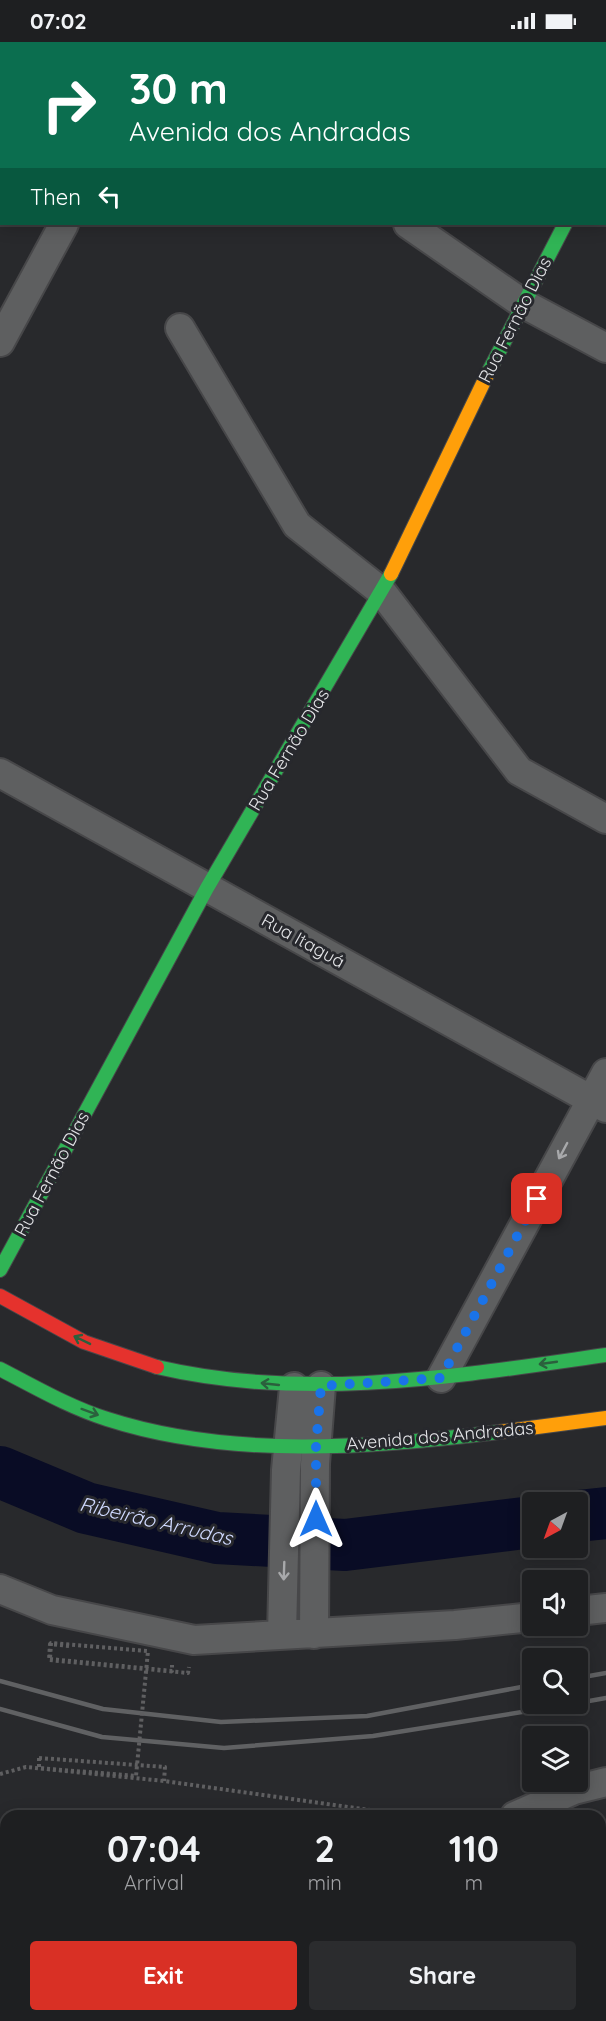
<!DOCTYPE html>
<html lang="en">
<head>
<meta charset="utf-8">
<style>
  :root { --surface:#1e1f21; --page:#2b2c2e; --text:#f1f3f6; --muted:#a1a2a5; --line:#3c3d3f; --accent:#d93025 }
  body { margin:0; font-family:Quicksand,sans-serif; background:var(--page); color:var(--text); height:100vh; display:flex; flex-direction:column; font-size:22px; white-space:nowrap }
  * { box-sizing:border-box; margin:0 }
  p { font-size:20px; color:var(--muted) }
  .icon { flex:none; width:33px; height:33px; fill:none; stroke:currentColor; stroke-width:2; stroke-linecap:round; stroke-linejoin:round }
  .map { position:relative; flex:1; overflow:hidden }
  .panel { position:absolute; left:0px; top:1768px; width:606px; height:212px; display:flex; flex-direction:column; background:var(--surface); border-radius:18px 18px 0 0; box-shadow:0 3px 15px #0003,0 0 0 2px var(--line) }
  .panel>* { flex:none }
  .top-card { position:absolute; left:0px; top:0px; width:606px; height:183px; box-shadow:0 3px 15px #0003,0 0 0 2px var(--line); background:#0b6e4f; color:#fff; overflow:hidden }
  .needle { width:39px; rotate:221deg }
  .fabs { position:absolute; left:522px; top:1450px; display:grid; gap:12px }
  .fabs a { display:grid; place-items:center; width:66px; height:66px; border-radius:6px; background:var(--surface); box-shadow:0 3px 15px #0003,0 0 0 2px var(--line); font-size:30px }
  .pin { position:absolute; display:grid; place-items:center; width:51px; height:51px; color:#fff; margin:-26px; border-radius:12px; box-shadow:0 3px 9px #0006 }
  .me { position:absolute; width:66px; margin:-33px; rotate:0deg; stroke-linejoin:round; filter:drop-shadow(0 0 4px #0008) }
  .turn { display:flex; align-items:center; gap:21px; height:126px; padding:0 30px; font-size:27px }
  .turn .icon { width:78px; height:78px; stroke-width:2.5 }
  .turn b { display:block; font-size:42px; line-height:51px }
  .then { display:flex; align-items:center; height:57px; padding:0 30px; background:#0003; gap:12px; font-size:22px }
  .eta { display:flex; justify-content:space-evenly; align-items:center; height:102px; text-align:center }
  .eta b { font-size:36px; font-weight:800; line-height:42px }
  .button { display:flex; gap:12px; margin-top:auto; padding:12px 30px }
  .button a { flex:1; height:69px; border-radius:6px; background:var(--accent); color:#fff; font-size:24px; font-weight:800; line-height:69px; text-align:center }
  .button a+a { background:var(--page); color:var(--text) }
  .status { display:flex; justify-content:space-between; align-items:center; height:42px; padding:0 30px; background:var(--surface); direction:ltr }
  .status svg { height:16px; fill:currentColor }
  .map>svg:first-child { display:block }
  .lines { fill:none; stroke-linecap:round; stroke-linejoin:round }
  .river { stroke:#090c25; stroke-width:52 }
  .street-casing { stroke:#474749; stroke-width:32 }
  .fast-casing { stroke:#474749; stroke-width:16 }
  .slow-casing { stroke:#474749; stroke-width:16 }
  .jam-casing { stroke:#474749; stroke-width:16 }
  .path { stroke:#5f5f61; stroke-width:4; stroke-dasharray:3 3; stroke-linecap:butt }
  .street { stroke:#5e5f60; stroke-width:28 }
  .fast { stroke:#30b455; stroke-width:14 }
  .slow { stroke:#ff9f0a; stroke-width:14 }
  .jam { stroke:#e5322d; stroke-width:14 }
  .rail { stroke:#606163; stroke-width:4.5 }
  .path-bridge { stroke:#5f5f61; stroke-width:4; stroke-dasharray:3 3; stroke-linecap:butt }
  .oneway { stroke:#a8a9ab }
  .oneway2 { stroke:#2b603d }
  .route { stroke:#1a73e8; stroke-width:10; stroke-dasharray:0 18 }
  .labels { text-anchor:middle; stroke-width:6; stroke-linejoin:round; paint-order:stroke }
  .street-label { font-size:18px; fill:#e4e5e8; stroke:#27282d }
  .water-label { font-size:20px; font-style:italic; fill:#d0daff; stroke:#27282d }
</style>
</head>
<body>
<div class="status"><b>07:02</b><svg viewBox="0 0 49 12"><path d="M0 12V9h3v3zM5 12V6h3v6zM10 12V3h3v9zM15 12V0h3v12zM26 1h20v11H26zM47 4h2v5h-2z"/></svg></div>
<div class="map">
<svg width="606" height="1979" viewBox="0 0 606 1979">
  <rect width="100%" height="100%" fill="#28292c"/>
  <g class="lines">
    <path class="river" d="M 0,1430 L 86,1466 L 217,1496 L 345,1503 L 532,1480
      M 578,1474 L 606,1471"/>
    <g class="street-casing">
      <path id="street" d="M 147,0 L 149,2
        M 117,2 L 117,0
        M 604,106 L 606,103
        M 408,182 L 522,261 L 606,306
        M 180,286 L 297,483 L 382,550 L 519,729 L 606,777
        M 0,300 L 64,182
        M 0,731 L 606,1066
        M 441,1336 L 606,1031
        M 0,1547 L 52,1568 L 194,1598 L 455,1583 L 532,1575
        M 578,1569 L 606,1566
        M 282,1592 L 286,1428 L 294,1345
        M 314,1592 L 315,1422 L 321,1344
        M 515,1774 L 574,1748 L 606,1740
        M 0,1957 L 6,1958
        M 195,1974 L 196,1979
        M 446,1974 L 458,1979"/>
    </g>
    <g class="fast-casing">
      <path id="fast" d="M 488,331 L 565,182
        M 0,1228 L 207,846 L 391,532
        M 157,1325 C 306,1360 458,1334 606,1313
        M 0,1327 C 35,1345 69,1365 107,1377 C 231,1417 372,1406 499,1390"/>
    </g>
    <g class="slow-casing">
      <path id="slow" d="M 391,532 L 488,331
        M 499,1390 L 606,1376"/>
    </g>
    <g class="jam-casing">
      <path id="jam" d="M 0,1254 L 84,1300 L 157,1325"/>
    </g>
    <path class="path" d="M 69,1604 L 50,1602 L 49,1618 L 188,1631 L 189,1625
      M 50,1617 L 172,1629 L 172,1623
      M 39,1716 L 165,1725 L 164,1739
      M 0,1732 L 26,1725 L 164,1739 L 391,1771 L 396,1774"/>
    <use href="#street" class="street"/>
    <use href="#fast" class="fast"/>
    <use href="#slow" class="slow"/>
    <use href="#jam" class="jam"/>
    <path class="rail" d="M 578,1636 L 606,1631
      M 0,1639 L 103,1667 L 221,1680 L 367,1674 L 532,1643
      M 578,1661 L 606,1656
      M 0,1667 L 102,1695 L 224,1706 L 373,1694 L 572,1662"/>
    <path class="path-bridge" d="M 39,1716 L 39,1726 L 136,1734 L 148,1609 L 51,1601 L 50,1617"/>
  </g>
  <defs><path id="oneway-shaft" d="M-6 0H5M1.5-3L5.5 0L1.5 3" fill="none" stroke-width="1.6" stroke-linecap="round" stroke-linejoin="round" transform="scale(1.5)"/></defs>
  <g class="oneway">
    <use href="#oneway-shaft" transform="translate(563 1109) rotate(118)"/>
    <use href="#oneway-shaft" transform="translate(284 1529) rotate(92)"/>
  </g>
  <g class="oneway2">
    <use href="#oneway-shaft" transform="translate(82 1298) rotate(-154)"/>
    <use href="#oneway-shaft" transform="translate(548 1321) rotate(172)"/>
    <use href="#oneway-shaft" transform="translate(270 1342) rotate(-174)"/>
    <use href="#oneway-shaft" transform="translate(90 1370) rotate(20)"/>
  </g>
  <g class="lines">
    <path class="route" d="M 316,1477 L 316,1404 L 321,1344 L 441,1336 L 537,1157"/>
  </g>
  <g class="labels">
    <g class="street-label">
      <text transform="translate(515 278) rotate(-63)" y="6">Rua Fernão Dias</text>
      <text transform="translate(289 708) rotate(-59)" y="6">Rua Fernão Dias</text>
      <text transform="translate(303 899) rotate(29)" y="6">Rua Itaguá</text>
      <text transform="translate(52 1132) rotate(-62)" y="6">Rua Fernão Dias</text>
      <text transform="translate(440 1394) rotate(-5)" y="6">Avenida dos Andradas</text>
    </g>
    <g class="water-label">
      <text transform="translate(156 1479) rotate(13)" y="7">Ribeirão Arrudas</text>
    </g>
  </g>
</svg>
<div class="fabs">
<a><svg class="needle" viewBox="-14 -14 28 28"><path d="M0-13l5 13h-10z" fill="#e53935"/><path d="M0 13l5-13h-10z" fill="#a1a2a5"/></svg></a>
<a><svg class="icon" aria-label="sound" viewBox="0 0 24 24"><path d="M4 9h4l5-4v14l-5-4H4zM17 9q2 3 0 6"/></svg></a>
<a><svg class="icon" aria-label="search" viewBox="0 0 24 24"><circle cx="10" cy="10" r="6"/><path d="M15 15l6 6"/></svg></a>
<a><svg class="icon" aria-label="layers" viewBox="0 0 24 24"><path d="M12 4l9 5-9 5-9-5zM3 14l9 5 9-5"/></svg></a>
</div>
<div class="pin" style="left:537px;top:1157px;background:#d93025"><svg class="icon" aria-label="arrive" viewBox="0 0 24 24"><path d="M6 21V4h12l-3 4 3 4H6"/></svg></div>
<svg class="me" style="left:316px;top:1477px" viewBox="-20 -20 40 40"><path d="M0-17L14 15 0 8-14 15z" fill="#1a73e8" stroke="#fff" stroke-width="4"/></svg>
<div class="top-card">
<div class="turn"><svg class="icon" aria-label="right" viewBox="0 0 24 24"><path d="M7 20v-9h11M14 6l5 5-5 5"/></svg><div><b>30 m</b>Avenida dos Andradas</div></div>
<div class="then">Then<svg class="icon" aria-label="left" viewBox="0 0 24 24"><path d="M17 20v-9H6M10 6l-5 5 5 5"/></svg></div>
</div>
<section class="panel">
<div class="eta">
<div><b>07:04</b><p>Arrival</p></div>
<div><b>2</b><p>min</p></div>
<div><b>110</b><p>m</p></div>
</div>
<div class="button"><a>Exit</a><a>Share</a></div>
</section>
</div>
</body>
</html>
